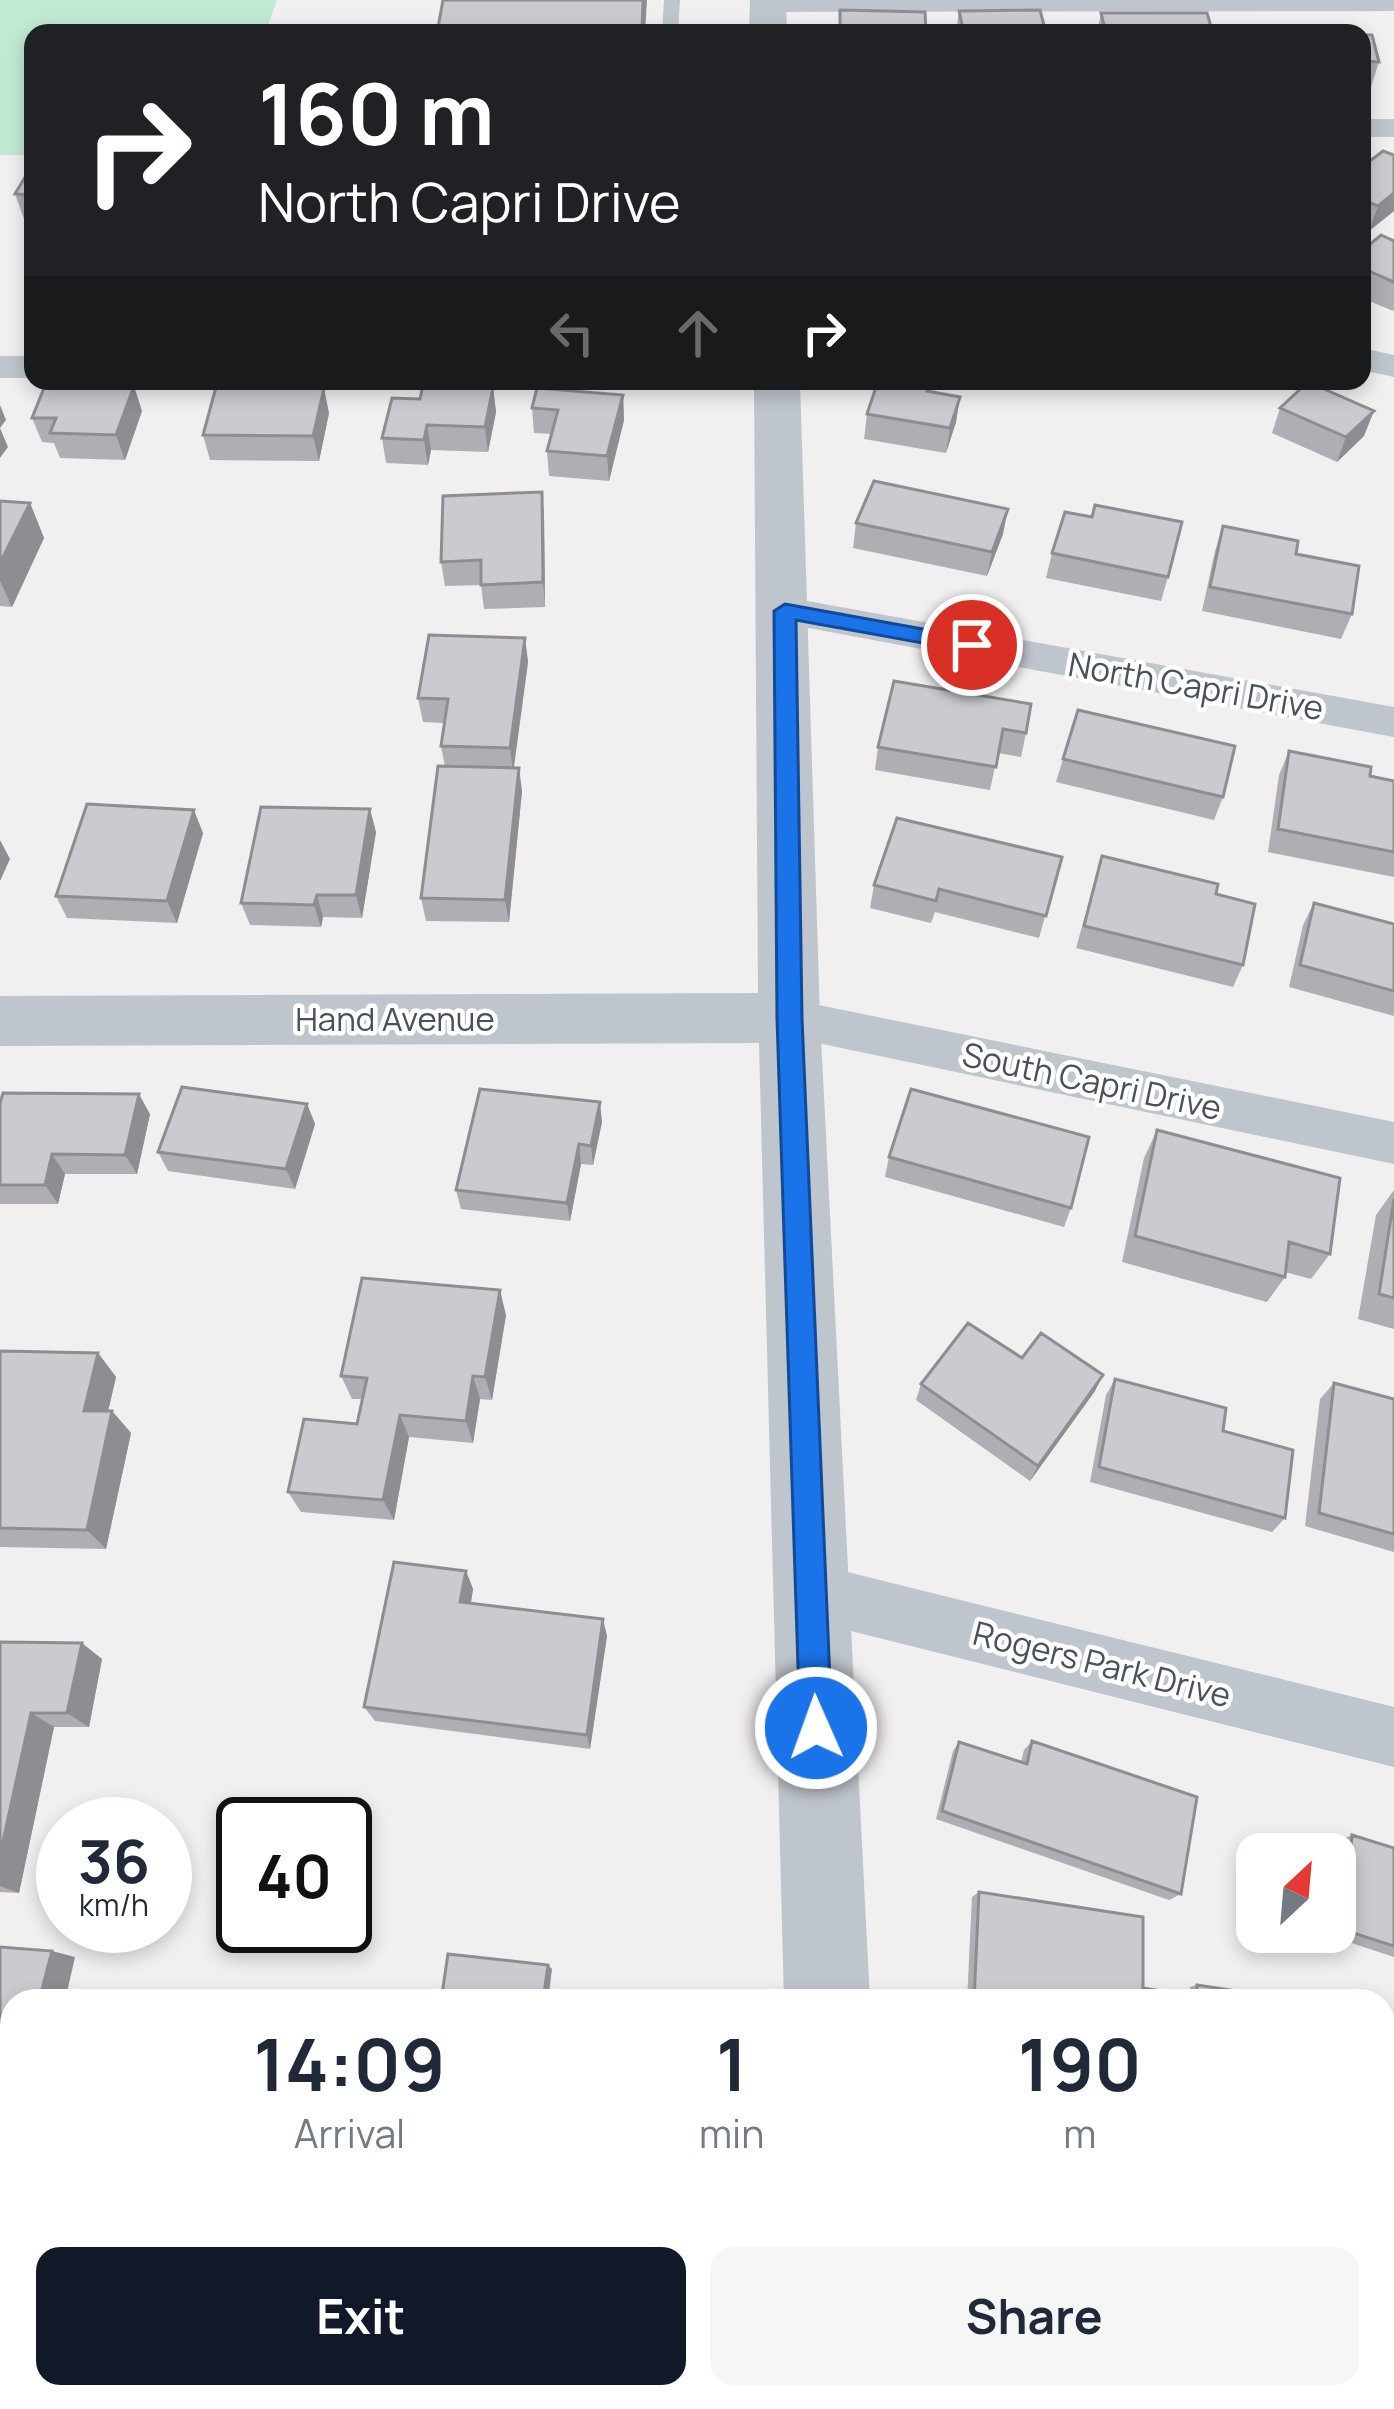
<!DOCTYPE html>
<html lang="en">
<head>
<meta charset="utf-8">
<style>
  :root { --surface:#fff; --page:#f6f6f7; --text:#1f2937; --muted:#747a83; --accent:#111827 }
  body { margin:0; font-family:Manrope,sans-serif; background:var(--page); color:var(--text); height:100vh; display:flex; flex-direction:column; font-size:45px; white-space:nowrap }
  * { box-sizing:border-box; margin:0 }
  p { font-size:39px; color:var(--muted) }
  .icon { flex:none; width:66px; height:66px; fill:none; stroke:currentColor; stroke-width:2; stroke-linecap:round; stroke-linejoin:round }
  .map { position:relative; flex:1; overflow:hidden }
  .drawer { position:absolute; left:0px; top:1989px; width:1395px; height:420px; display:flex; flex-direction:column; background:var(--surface); border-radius:36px 36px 0 0; box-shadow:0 6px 18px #0003 }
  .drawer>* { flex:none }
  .top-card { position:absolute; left:24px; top:24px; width:1347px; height:366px; border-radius:24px; box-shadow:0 6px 18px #0003; background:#202124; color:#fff; overflow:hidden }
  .needle { width:78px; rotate:26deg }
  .fabs { position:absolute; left:1236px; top:1833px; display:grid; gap:24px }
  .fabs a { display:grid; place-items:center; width:120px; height:120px; border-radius:24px; background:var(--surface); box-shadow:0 6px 18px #0003; font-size:60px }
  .speed { position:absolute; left:36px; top:1797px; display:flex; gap:24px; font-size:60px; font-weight:700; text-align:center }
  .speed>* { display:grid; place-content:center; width:156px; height:156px; border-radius:50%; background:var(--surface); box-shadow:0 6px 18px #0003; line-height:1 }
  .speed small { font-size:30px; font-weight:400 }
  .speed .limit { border:6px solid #111; border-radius:18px; background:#fff; color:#111 }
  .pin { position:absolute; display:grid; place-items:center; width:102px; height:102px; color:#fff; margin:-51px; border:6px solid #fff; border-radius:50%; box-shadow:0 3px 12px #0007 }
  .me { position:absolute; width:132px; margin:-66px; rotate:358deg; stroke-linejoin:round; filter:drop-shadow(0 0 9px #0008) }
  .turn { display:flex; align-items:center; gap:42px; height:252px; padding:0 36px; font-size:54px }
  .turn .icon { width:156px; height:156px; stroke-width:2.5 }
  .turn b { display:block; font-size:84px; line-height:102px }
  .lanes { display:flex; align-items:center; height:114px; padding:0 36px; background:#0003; justify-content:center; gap:60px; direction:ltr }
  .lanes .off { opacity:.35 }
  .eta { display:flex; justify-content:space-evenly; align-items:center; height:204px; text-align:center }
  .eta b { font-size:72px; font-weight:700; line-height:84px }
  .cta { display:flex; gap:24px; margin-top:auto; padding:24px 36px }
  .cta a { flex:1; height:138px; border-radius:24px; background:var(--accent); color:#fff; font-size:48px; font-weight:700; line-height:138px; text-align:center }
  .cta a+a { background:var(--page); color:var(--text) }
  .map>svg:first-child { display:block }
  .green { fill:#c2ead3 }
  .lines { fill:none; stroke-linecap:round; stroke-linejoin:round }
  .service { fill:#bfc5cc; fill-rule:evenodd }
  .minor { fill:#bfc5cc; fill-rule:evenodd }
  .tertiary { fill:#bfc5cc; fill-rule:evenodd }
  .wall { fill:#adafb4 }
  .shaded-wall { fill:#8d8e92 }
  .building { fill:#c9cbd1; stroke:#8d8e92; stroke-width:3 }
  .route { fill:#1a73e8; stroke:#114b97; stroke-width:3 }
  .labels { text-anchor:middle; stroke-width:9; stroke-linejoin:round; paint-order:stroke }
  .street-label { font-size:33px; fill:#49515a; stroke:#fff }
</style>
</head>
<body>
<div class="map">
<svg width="1394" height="2409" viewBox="0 0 1394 2409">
  <rect width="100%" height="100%" fill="#f1efef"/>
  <path class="green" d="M 0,0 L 277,0 L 265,33 L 33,33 L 33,155 L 0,155 Z"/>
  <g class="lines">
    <path class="service" d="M 664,0 L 680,0 L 678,33 L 662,33 Z"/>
    <path class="minor" d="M 756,0 L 1394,0 L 1394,11 L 768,12 L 758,9 Z
      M 1362,119 L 1394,119 L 1394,137 L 1362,137 Z
      M 1362,348 L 1394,355 L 1394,377 L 1362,370 Z
      M 0,356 L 33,356 L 33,378 L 0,378 Z
      M 785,597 L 1394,707 L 1394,737 L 771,621 L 765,611 L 771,601 Z
      M 789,999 L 1394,1122 L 1394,1164 L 789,1037 L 772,1032 L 765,1018 L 772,1004 Z
      M 811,1563 L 1394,1707 L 1394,1767 L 811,1621 L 790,1612 L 782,1592 L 790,1572 Z
      M 1383,2244 L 1394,2247 L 1394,2319 L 1383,2316 Z"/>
    <path class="tertiary" d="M 750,0 L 786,0 L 787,33 L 749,33 Z
      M 754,381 L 800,381 L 820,1018 L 870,2001 L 784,2001 L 759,1043 L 0,1046 L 0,996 L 758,993 Z
      M 791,2397 L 885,2397 L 886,2409 L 790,2409 Z"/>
  </g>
  <path class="wall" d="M 959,11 L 1046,33 L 956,33 Z
    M 1101,13 L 1213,33 L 1097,33 Z
    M 1362,35 L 1379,62 L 1371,87 L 1362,86 Z
    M 1394,155 L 1394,211 L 1369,231 L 1362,228 L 1362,167 Z
    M 33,164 L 33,220 L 24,219 L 15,194 Z
    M 1394,241 L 1394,310 L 1393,311 L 1362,298 L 1362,251 Z
    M 872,381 L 929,381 L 929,384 L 915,383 L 929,386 L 928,392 L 960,397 L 956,422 L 946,453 L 864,439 L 867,414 L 878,383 Z
    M 493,387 L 496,412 L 488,452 L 431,450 L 428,465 L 386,463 L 382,438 L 420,399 Z
    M 623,395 L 624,420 L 609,481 L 549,476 L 547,451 L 552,434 L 534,433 L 532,408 Z
    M 1280,408 L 1364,436 L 1337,462 L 1272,433 Z
    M 142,411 L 125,460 L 60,458 L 54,443 L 42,442 L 32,418 Z
    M 329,413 L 319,461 L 210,460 L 203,435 Z
    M 542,492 L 544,517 L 545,607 L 484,609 L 481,585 L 445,586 L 441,562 Z
    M 0,501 L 30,503 L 44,538 L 12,607 L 0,606 Z
    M 856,523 L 1003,534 L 987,576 L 853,548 Z
    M 1223,526 L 1296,554 L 1352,614 L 1341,639 L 1202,611 L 1215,551 Z
    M 1052,553 L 1168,577 L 1161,601 L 1046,578 Z
    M 525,638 L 528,662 L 514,768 L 522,791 L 509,922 L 426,921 L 421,898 L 445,767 L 441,746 L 444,723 L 423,722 L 418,698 Z
    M 894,681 L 1026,733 L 1021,757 L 998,753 L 990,790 L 875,770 L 878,747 Z
    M 1078,710 L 1223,797 L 1214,820 L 1056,782 Z
    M 1289,751 L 1370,776 L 1394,781 L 1394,877 L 1268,852 L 1279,775 Z
    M 376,832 L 362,918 L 323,917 L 321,927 L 250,925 L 241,903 Z
    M 203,833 L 177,923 L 67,918 L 56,896 Z
    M 1102,856 L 1216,894 L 1243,965 L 1233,987 L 1076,948 Z
    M 1062,857 L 1039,938 L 935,912 L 931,923 L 870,908 L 874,885 Z
    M 1314,903 L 1394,924 L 1394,1016 L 1289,987 L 1303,925 Z
    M 0,1103 L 150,1114 L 137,1174 L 65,1174 L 58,1204 L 0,1204 Z
    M 307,1104 L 315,1124 L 295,1189 L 168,1171 L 158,1152 Z
    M 602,1122 L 593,1165 L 581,1164 L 570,1221 L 461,1209 L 456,1190 Z
    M 1157,1130 L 1330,1254 L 1311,1279 L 1285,1272 L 1285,1277 L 1267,1302 L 1122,1262 L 1144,1158 Z
    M 889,1157 L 1071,1208 L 1064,1227 L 885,1177 Z
    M 1394,1190 L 1394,1329 L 1358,1319 L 1376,1215 Z
    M 506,1315 L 492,1400 L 480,1399 L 473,1443 L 409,1437 L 394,1520 L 301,1512 L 288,1492 L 357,1424 L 363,1399 L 352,1399 L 341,1376 Z
    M 0,1351 L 98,1353 L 116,1377 L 108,1411 L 112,1411 L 131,1433 L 106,1549 L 0,1547 Z
    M 1022,1358 L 1095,1391 L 1030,1481 L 916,1400 L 921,1384 Z
    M 1115,1379 L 1223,1431 L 1285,1518 L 1272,1532 L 1090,1482 L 1106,1395 Z
    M 1334,1383 L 1394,1399 L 1394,1552 L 1305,1526 L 1320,1399 Z
    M 466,1571 L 473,1589 L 471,1603 L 607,1636 L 590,1749 L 375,1721 L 364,1707 Z
    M 0,1642 L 102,1659 L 89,1727 L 54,1727 L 19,1893 L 0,1892 Z
    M 1032,1741 L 1181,1894 L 1169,1900 L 936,1819 L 953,1751 L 959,1742 L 1021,1762 L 1024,1750 Z
    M 1352,1835 L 1394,1848 L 1394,1957 L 1327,1935 L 1328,1932 L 1335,1932 L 1336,1842 Z
    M 979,1892 L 1143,1988 L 1190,1995 L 1190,1987 L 1197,1985 L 1257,2001 L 967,2001 L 972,1897 Z
    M 1032,2397 L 1245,2397 L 1245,2409 L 1031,2409 Z"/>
  <path class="shaded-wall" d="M 643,0 L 647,0 L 645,33 L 642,33 Z
    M 1394,193 L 1394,211 L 1369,231 L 1378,206 Z
    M 134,386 L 142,411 L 125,460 L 116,435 Z
    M 493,387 L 496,412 L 488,452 L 485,427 Z
    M 324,388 L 329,413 L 319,461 L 313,436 Z
    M 623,395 L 624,420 L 609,481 L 607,456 Z
    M 960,397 L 956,422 L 946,453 L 950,428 Z
    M 0,405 L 6,420 L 0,428 L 8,447 L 0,458 Z
    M 1374,411 L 1364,436 L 1337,462 L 1346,437 Z
    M 427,425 L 431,450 L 428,465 L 424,440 Z
    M 542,492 L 544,517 L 545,607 L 543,582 Z
    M 30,503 L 44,538 L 12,607 L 0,581 L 0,563 Z
    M 1008,509 L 1003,534 L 987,576 L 992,552 Z
    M 525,638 L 528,662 L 513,772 L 510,748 Z
    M 519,768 L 522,791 L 509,922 L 505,900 Z
    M 370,809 L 376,832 L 362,918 L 356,895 Z
    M 194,810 L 203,833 L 177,923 L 167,901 Z
    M 0,840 L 10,859 L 0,881 Z
    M 317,895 L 323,917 L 321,927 L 314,905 Z
    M 139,1094 L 150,1114 L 137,1174 L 125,1155 Z
    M 600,1102 L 602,1122 L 593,1165 L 591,1146 Z
    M 307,1104 L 315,1124 L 295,1189 L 286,1169 Z
    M 579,1144 L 581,1164 L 570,1221 L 567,1203 Z
    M 52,1154 L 65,1174 L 58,1204 L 45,1185 Z
    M 500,1290 L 506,1315 L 492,1400 L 485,1377 Z
    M 98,1353 L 116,1377 L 103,1433 L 84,1411 Z
    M 1103,1375 L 1095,1391 L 1030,1481 L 1038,1466 Z
    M 473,1376 L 480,1399 L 473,1443 L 466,1421 Z
    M 112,1411 L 131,1433 L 106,1549 L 87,1530 Z
    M 400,1415 L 409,1437 L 394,1520 L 383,1500 Z
    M 466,1571 L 473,1589 L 468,1619 L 460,1602 Z
    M 603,1619 L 607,1636 L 590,1749 L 587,1735 Z
    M 82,1643 L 102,1659 L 89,1727 L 67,1713 Z
    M 31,1713 L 54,1727 L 19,1893 L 0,1886 L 0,1855 Z
    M 52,1951 L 75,1957 L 65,2001 L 39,2001 Z
    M 548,1965 L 552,1969 L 548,2001 L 543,2001 Z
    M 12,2278 L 12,2292 L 0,2345 L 0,2281 Z
    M 529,2397 L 536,2397 L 532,2409 L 529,2409 Z"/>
  <path class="building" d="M 443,0 L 643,0 L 642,33 L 437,33 Z
    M 840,10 L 925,12 L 926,33 L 840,33 Z
    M 1040,10 L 1046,33 L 964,33 L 959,11 Z
    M 1101,13 L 1207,13 L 1213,33 L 1106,33 Z
    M 1362,35 L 1372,35 L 1379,62 L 1362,61 Z
    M 1383,151 L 1394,155 L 1394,193 L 1378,206 L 1362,199 L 1362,167 Z
    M 33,164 L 33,195 L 15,194 Z
    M 1381,235 L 1394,241 L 1394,282 L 1362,268 L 1362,251 Z
    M 878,381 L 900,381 L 929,386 L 927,391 L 960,397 L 950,428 L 867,414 Z
    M 1308,382 L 1374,411 L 1346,437 L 1280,408 Z
    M 46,383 L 134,386 L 116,435 L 50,433 L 56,418 L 32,418 Z
    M 423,385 L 493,387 L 485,427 L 427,425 L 424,440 L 382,438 L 392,398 L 420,399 Z
    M 216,387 L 324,388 L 313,436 L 203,435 Z
    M 537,388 L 623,395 L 607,456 L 547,451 L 558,410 L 532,408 Z
    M 874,481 L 1008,509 L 992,552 L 856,523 Z
    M 542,492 L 543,582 L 481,585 L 481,560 L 441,562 L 443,496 Z
    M 0,501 L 30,503 L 0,563 Z
    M 1095,505 L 1182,522 L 1168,577 L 1052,553 L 1065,512 L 1092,517 Z
    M 1223,526 L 1298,541 L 1296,554 L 1359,566 L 1352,614 L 1210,587 Z
    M 429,635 L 525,638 L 510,748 L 441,746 L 448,699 L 418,698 Z
    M 894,681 L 1031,704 L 1026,733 L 1003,729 L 996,767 L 878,747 Z
    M 1078,710 L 1235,746 L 1223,797 L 1063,759 Z
    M 1289,751 L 1371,767 L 1370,776 L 1394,781 L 1394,852 L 1278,829 Z
    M 438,766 L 519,768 L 505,900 L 421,898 Z
    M 87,804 L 194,810 L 167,901 L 56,896 Z
    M 261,807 L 370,809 L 356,895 L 317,895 L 314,905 L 241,903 Z
    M 897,818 L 1062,857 L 1046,916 L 939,889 L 936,901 L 874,885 Z
    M 1102,856 L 1218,884 L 1216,894 L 1255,904 L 1243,965 L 1084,926 Z
    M 1314,903 L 1394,924 L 1394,991 L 1300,965 Z
    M 182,1087 L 307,1104 L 286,1169 L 158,1152 Z
    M 480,1089 L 600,1102 L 591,1146 L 579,1144 L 567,1203 L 456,1190 Z
    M 911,1089 L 1089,1137 L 1071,1208 L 889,1157 Z
    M 3,1093 L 139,1094 L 125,1155 L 52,1154 L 45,1185 L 0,1185 L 0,1103 Z
    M 1157,1130 L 1340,1178 L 1330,1254 L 1289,1242 L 1285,1277 L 1135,1236 Z
    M 1394,1199 L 1394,1298 L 1379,1294 Z
    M 362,1278 L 500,1290 L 485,1377 L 473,1376 L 466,1421 L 400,1415 L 383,1500 L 288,1492 L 304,1419 L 357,1424 L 367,1378 L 341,1376 Z
    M 968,1323 L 1022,1358 L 1041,1333 L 1103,1375 L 1038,1466 L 921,1384 Z
    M 0,1351 L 98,1353 L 84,1411 L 112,1411 L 87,1530 L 0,1528 Z
    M 1115,1379 L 1226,1408 L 1223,1431 L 1293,1450 L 1285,1518 L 1099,1467 Z
    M 1334,1383 L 1394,1399 L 1394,1534 L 1319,1513 Z
    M 394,1562 L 466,1571 L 460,1602 L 603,1619 L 587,1735 L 364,1707 Z
    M 0,1642 L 82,1643 L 67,1713 L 31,1713 L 0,1855 Z
    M 1032,1741 L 1197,1797 L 1181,1894 L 942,1811 L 959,1742 L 1027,1764 Z
    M 1352,1835 L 1394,1848 L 1394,1946 L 1344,1930 Z
    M 979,1892 L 1143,1917 L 1143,1988 L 1193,1996 L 1193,2001 L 974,2001 Z
    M 0,1947 L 52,1951 L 39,2001 L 12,2001 L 12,2111 L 7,2132 L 12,2133 L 12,2200 L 9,2213 L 0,2212 Z
    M 448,1954 L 548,1965 L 543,2001 L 441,2001 Z
    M 1197,1985 L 1257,1994 L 1257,2001 L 1197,2001 Z
    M 363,2397 L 529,2397 L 529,2409 L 362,2409 Z
    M 1046,2397 L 1245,2397 L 1245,2409 L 1046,2409 Z"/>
  <path class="route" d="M 785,604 L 972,638 L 983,645 L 972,652 L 796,620 L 802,1018 L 832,1728 L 828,1740 L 816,1744 L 804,1740 L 800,1728 L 777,1018 L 774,611 Z"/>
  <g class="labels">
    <g class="street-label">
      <text transform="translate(1196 686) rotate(10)" y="12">North Capri Drive</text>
      <text x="395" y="1031">Hand Avenue</text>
      <text transform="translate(1092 1081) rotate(12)" y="12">South Capri Drive</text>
      <text transform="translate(1102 1664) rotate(14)" y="12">Rogers Park Drive</text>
    </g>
  </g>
</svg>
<div class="fabs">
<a><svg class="needle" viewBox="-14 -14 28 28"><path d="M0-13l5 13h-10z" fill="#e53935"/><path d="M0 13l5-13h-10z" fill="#747a83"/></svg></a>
</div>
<div class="speed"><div>36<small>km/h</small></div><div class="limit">40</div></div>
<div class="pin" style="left:972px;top:645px;background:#d93025"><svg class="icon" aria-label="arrive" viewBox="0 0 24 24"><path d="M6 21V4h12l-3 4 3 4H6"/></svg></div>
<svg class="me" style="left:816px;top:1728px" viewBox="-20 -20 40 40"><circle r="17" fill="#1a73e8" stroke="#fff" stroke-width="3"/><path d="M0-11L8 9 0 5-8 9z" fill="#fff"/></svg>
<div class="top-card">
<div class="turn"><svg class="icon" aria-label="right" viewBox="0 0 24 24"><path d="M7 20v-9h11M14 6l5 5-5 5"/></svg><div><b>160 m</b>North Capri Drive</div></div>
<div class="lanes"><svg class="icon off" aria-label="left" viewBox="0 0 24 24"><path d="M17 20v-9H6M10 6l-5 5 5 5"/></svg><svg class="icon off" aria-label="ahead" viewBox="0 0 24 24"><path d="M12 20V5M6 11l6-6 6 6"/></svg><svg class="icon" aria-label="right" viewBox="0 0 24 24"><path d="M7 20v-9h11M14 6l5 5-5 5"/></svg></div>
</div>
<section class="drawer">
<div class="eta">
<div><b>14:09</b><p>Arrival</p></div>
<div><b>1</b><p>min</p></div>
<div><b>190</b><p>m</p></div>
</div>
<div class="cta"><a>Exit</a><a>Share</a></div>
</section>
</div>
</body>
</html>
